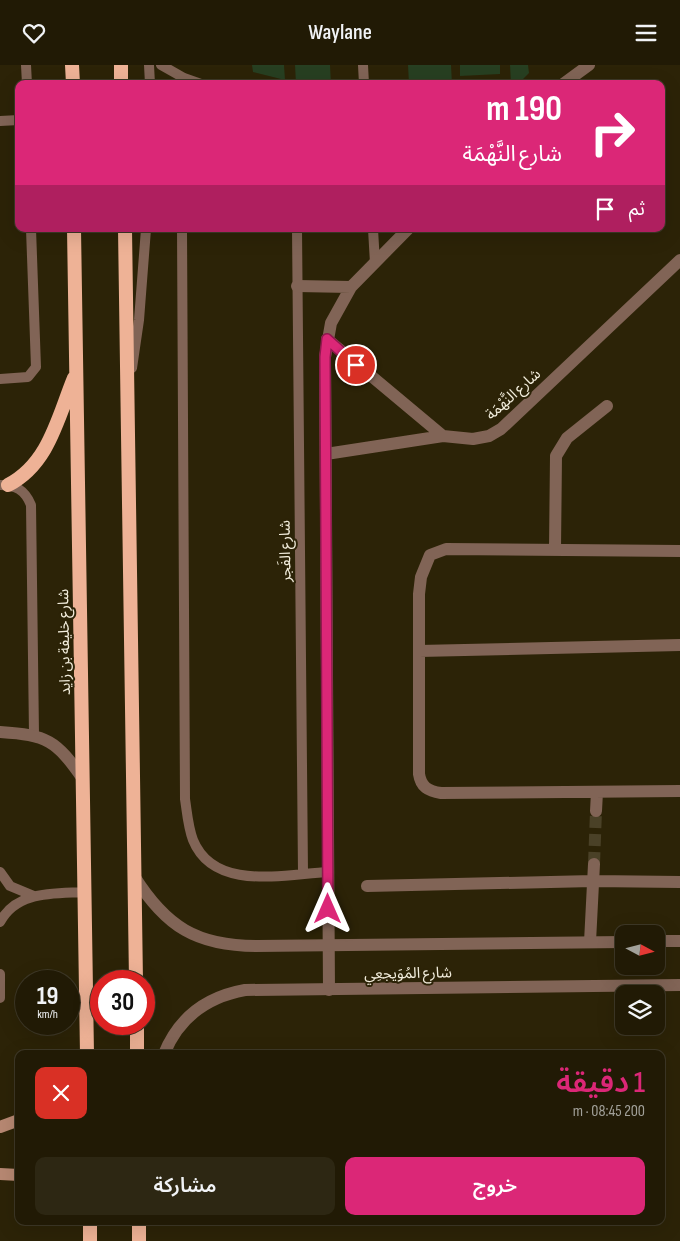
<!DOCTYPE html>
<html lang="ar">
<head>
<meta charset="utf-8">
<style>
  :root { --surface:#211a05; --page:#2d2713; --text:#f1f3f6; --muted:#a2a19a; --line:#3e3827; --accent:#db2777 }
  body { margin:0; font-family:"Sofia Sans Condensed","Noto Sans Arabic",sans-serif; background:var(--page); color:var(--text); direction:rtl; height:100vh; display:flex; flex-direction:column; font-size:19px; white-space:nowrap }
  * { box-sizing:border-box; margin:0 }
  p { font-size:16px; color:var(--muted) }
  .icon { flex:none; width:28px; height:28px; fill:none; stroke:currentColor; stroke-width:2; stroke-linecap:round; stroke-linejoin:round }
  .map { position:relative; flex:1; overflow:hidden; direction:ltr }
  .drawer { position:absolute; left:15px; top:985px; width:650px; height:175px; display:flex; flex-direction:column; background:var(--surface); border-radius:10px; box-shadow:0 5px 20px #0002,0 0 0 1px var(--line); direction:rtl }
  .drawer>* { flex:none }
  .hud { position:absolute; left:15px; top:15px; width:650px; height:152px; border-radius:10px; box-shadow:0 5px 20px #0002,0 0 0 1px var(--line); direction:rtl; background:#db2777; color:#fff; overflow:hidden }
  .needle { width:32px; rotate:97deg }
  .controls { position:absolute; left:615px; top:860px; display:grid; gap:10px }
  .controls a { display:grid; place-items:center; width:50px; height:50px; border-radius:10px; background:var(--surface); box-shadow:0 5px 20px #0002,0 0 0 1px var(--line); font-size:25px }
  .speed { position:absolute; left:15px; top:905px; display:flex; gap:10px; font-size:25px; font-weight:700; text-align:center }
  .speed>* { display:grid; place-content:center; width:65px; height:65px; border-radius:50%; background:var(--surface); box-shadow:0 5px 20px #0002,0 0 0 1px var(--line); line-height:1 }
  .speed small { font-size:12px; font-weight:400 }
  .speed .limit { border:8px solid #d22; background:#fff; color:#111 }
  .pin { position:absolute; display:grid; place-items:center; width:42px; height:42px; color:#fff; margin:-21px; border:2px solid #fff; border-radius:50%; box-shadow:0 1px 5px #0007 }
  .me { position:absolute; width:55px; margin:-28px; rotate:0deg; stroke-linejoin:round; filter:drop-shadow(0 0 4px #0008) }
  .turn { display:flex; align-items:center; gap:18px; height:105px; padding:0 20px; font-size:22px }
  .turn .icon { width:65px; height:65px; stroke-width:2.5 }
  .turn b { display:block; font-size:35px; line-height:42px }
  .then { display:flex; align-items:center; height:48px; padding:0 20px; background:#0003; gap:10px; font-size:19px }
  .round { display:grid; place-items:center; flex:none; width:52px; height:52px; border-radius:10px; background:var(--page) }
  .head { display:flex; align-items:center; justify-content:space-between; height:85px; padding:0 20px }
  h1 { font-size:30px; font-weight:600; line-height:38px; color:var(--accent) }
  .primary-button { display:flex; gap:10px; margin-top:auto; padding:10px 20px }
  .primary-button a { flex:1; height:58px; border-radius:10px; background:var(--accent); color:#fff; font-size:20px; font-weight:600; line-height:58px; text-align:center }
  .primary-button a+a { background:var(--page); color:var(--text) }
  header { display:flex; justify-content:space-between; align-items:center; height:65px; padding:0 20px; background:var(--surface); font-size:22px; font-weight:600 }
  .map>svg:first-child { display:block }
  .green { fill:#273f21 }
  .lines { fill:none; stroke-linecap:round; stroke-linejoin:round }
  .minor-tunnel { stroke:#4a4127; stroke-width:12; stroke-dasharray:12 6; stroke-linecap:butt }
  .service { stroke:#816456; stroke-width:10 }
  .minor { stroke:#816456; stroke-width:12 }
  .tertiary { stroke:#816456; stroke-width:12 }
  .secondary { stroke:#b78872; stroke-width:12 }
  .trunk { stroke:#eeb296; stroke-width:14 }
  .route-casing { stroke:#8e194d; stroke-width:12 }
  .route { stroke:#db2777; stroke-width:9 }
  .labels { text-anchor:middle; stroke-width:4; stroke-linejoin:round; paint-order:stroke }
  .street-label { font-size:15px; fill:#f3eedd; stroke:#2c2307 }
</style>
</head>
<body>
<header><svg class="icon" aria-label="menu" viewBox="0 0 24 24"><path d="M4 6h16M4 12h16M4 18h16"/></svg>Waylane<svg class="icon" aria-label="heart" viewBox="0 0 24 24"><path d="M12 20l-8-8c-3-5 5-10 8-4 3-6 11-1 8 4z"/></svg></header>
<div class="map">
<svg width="680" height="1176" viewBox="0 0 680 1176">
  <rect width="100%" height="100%" fill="#2c2307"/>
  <path class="green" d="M 252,0 L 284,0 L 285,15 L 253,7 Z
    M 295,0 L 330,0 L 331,19 L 296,19 Z
    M 408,0 L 451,0 L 452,19 L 409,19 Z
    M 460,0 L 500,0 L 500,9 L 460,11 Z
    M 510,0 L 528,0 L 529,8 L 518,19 L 511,19 Z"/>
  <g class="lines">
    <path class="minor-tunnel" d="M 594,799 L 596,746"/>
    <path class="service" d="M 26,0 L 27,19
      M 149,0 L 150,19
      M 161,0 L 184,13 L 201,19
      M 363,0 L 364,19
      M 0,56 L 19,55
      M 182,164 L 185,734 C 187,747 188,762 193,775 C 214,827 285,809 328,807
      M 297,164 L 303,808
      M 373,164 L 375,198
      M 132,303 L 139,255 L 146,164
      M 0,314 L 28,312 L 36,302 L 31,164
      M 0,420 C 16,420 25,425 31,440 L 34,669
      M 0,807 L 10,821 L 34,831
      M 0,857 C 17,825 55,829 86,827
      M 0,909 L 0,933"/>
    <path class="minor" d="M 563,19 L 589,0
      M 297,221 L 351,222 L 408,164
      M 327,274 L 443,371 L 473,374 L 489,371 L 501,364 L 680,195
      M 326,389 L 443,371
      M 555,484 L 556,391 L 567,373 L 607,341
      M 680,486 L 446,484 L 430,490 L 421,512 L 419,529 L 419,709 C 421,722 428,726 441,728 L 680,726
      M 419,586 L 680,580
      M 0,667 C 47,670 56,675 83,714
      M 596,746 L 597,727
      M 367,821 L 593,816 L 680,817
      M 590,877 L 594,799
      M 329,925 L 325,292 L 331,258 L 351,222"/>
    <path class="tertiary" d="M 134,811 C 166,862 197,881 257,881 L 624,877
      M 656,876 L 680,876
      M 164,989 C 179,952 206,932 245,925 L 680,920"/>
    <path class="secondary" d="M 0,1062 L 19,1055
      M 0,1109 L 19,1110"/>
    <path class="trunk" d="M 72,0 L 73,19
      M 121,0 L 121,19
      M 74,164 L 87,989
      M 125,164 L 136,916
      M 8,420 C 49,399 58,352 74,313
      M 137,959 L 137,989
      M 139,1156 L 139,1176
      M 90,1176 L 90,1156"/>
  </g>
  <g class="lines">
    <g class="route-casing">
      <path id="route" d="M 328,844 L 325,292 L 327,274 L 356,300"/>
    </g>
    <use href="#route" class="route"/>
  </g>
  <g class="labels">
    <g class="street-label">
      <text transform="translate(513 329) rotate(-42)" y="5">شارع النَّهْمَة</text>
      <text transform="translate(285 486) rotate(-91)" y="5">شارع الفَجر</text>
      <text transform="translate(64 577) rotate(-91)" y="5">شارع خليفة بن زايد</text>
      <text transform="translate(408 908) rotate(-1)" y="5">شارع المُوَيجعِي</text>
    </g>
  </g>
</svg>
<div class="controls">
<a><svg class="needle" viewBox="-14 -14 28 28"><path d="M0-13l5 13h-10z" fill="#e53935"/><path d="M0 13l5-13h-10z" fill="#a2a19a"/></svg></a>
<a><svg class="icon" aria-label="layers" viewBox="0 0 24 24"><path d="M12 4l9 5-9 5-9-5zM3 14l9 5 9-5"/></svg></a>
</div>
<div class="speed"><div>19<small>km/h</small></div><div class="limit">30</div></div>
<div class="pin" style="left:356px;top:300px;background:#d93025"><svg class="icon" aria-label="arrive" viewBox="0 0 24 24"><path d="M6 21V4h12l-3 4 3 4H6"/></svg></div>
<svg class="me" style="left:328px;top:844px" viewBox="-20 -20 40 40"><path d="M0-17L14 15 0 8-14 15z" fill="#db2777" stroke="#fff" stroke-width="4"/></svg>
<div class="hud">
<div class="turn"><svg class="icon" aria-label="right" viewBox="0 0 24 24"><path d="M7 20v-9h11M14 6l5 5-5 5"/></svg><div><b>190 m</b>شارع النَّهْمَة</div></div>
<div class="then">ثم<svg class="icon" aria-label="arrive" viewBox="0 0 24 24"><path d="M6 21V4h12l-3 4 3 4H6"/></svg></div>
</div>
<section class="drawer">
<div class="head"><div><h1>1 دقيقة</h1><p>200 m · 08:45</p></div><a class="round" style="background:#d93025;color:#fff"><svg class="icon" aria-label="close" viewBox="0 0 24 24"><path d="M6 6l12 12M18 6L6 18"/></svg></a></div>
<div class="primary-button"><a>خروج</a><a>مشاركة</a></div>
</section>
</div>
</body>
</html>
